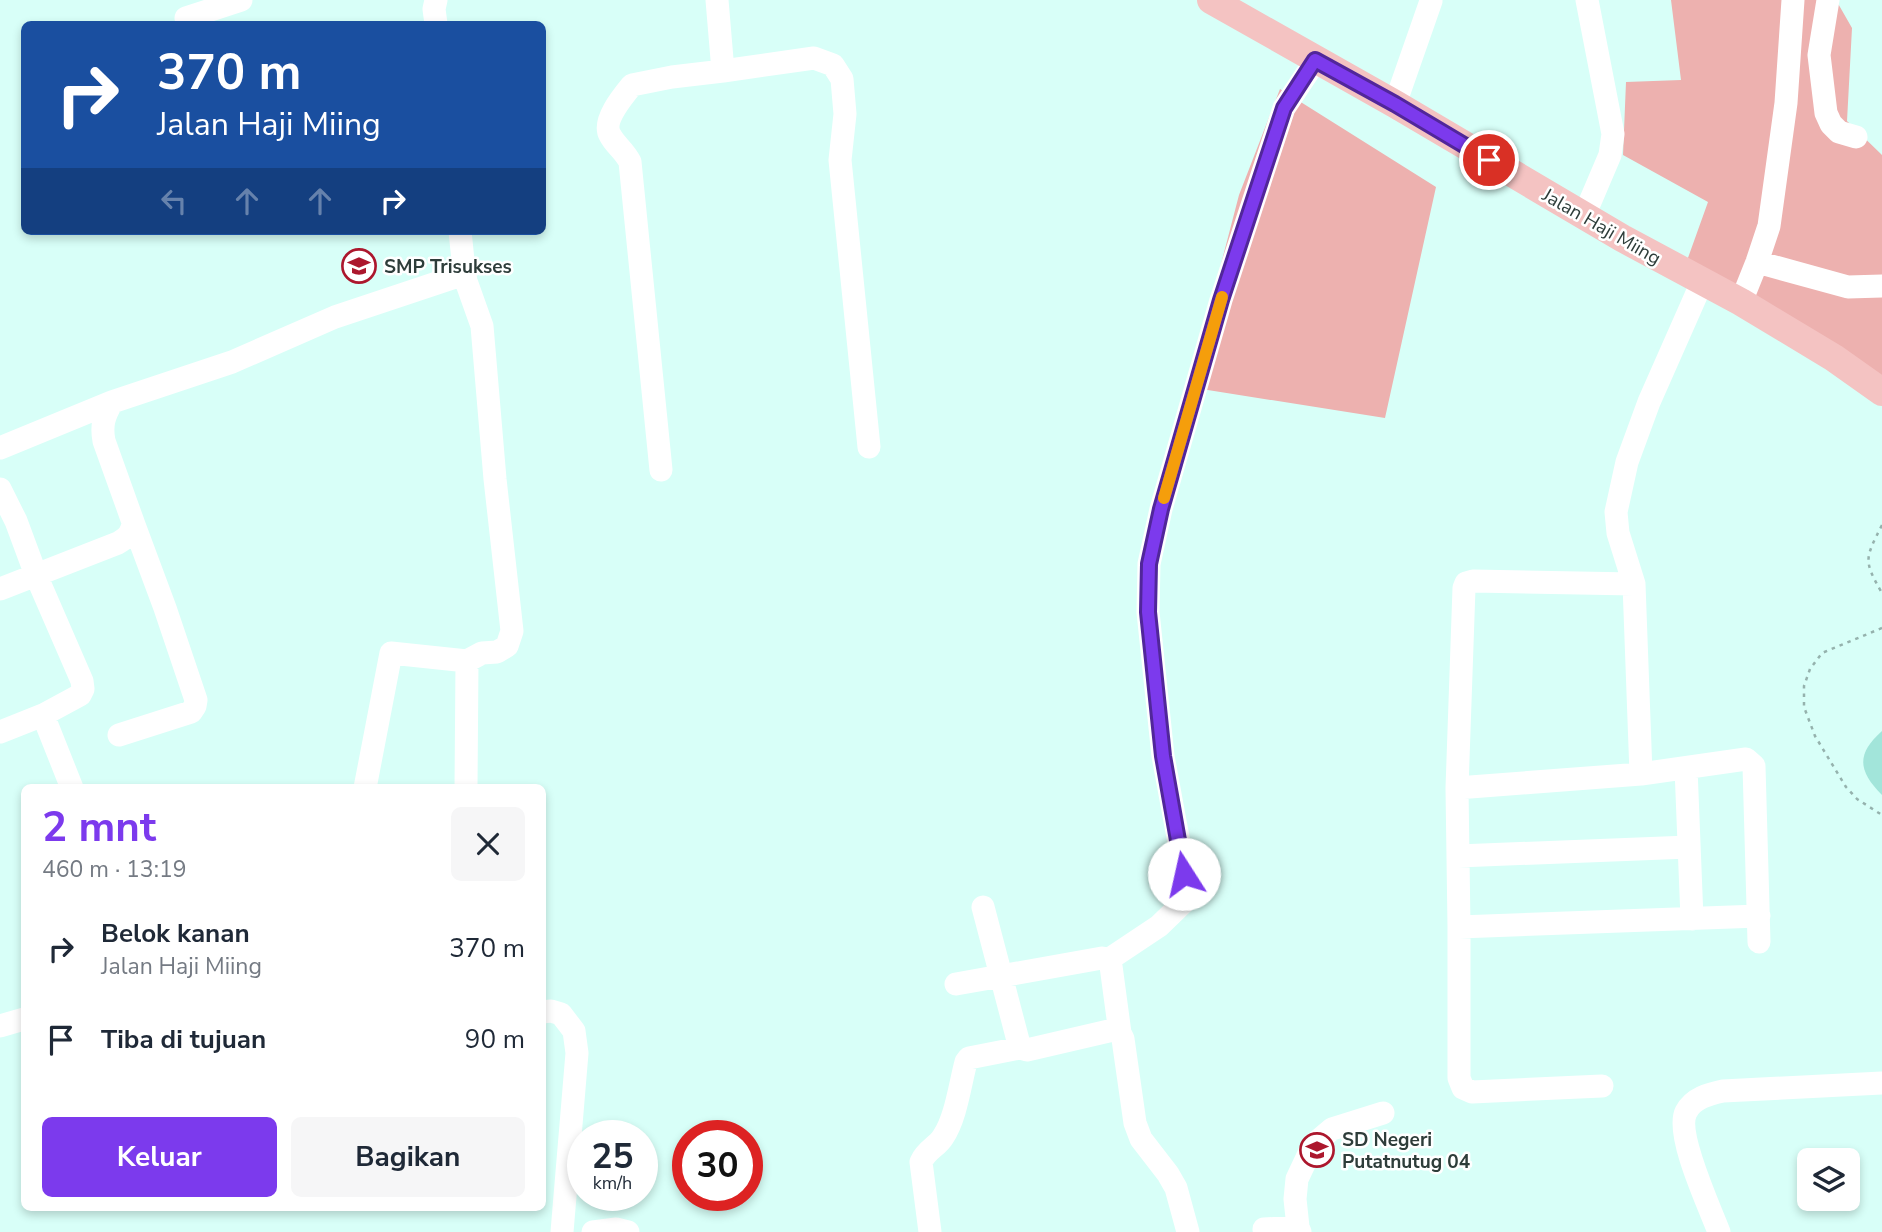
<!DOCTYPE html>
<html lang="id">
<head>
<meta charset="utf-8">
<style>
  :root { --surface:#fff; --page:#f6f6f7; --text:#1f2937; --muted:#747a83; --accent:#7c3aed }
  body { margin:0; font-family:"Nunito Sans",sans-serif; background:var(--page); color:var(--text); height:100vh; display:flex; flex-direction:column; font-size:26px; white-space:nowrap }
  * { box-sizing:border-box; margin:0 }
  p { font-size:23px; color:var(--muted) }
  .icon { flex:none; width:38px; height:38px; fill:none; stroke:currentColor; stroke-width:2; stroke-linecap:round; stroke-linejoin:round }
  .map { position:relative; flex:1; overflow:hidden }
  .sheet { position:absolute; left:21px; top:784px; width:525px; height:427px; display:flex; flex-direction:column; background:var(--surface); border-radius:10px; box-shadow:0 4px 10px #0003 }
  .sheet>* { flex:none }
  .hud { position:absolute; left:21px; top:21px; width:525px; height:214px; border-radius:10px; box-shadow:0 4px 10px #0003; background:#1a4fa0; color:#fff; overflow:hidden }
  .buttons { position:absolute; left:1797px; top:1148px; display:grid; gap:14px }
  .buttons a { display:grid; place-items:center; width:63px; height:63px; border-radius:10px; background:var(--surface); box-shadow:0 4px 10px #0003; font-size:35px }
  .speed { position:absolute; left:567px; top:1120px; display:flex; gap:14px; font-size:35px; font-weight:700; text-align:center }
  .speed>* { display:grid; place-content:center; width:91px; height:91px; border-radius:50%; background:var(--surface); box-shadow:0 4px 10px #0003; line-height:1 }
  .speed small { font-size:18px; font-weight:400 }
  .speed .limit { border:10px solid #d22; background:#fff; color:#111 }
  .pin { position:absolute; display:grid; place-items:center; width:60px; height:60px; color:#fff; margin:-30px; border:4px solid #fff; border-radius:50%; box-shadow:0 2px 7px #0007 }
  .me { position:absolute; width:77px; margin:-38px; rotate:350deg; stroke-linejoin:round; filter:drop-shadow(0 0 5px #0008) }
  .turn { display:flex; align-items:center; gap:24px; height:147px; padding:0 21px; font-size:32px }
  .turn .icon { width:91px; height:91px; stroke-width:2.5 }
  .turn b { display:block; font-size:49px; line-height:60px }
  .lanes { display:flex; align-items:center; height:66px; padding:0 21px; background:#0003; justify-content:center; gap:35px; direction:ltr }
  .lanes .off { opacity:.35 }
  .round { display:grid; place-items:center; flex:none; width:74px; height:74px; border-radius:10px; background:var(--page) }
  .headline { display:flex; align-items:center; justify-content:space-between; height:119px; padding:0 21px }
  h1 { font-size:42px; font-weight:700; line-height:52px; color:var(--accent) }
  .cta { display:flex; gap:14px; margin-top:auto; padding:14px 21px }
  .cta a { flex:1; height:80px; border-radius:10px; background:var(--accent); color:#fff; font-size:28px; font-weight:700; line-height:80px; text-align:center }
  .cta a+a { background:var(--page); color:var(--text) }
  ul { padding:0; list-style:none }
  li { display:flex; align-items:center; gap:21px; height:91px; padding:0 21px }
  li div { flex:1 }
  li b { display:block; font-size:26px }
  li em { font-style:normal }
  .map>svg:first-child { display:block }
  .forest { fill:#edb1af }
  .water { fill:#a2e5da }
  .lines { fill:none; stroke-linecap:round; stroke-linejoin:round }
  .path { stroke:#95b2ad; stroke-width:2.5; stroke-dasharray:3.5 5; stroke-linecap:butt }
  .minor { stroke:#fff; stroke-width:23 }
  .major { stroke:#f4c3c2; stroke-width:28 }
  .route-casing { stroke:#51269a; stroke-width:18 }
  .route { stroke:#7c3aed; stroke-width:12 }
  .slow { stroke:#f59e0b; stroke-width:12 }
  .labels { text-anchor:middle; stroke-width:5; stroke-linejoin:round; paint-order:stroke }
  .street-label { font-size:19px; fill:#2e3d3a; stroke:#fff }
  .poi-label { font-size:19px; font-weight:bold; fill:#2e3d3a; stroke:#fff; text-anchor:start }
</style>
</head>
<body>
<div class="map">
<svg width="1882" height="1232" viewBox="0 0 1882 1232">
  <rect width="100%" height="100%" fill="#d8fff8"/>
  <path class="forest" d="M 1671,0 L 1836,0 L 1852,28 L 1847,121 L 1882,155 L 1882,384 L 1684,269 L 1708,202 L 1623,155 L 1626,82 L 1681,80 Z
    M 1280,89 L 1436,187 L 1385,418 L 1189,387 L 1239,195 Z"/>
  <path class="water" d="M 1882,731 L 1882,795 C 1858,771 1856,754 1882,731 Z"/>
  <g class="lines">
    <path class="path" d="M 1882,525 C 1865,559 1863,560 1882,593
      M 1882,628 L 1822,653 L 1810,669 L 1804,686 L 1804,707 L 1815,736 L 1846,787 L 1857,799 L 1882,815"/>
    <path class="minor" d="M 717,0 L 723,71 L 814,58 L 833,65 L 842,79 L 845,114 L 840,160 L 869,447
      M 1828,0 L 1819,55 L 1826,113 L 1831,124 L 1839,132 L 1856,137
      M 186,18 L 241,0
      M 436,24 L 434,9 L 436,0
      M 1395,104 L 1431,1
      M 1584,216 L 1610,155 L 1613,134 L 1587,0
      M 1757,262 L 1848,287 L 1882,286
      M 1702,282 L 1649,402 L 1627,462 L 1616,512 L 1618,533 L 1634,584 L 1641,774 L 1746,759 L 1754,766 L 1759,942
      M 1741,302 L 1757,262 L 1769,226 L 1786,103 L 1793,0
      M 0,448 L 112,402 L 232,362 L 335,317 L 452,278 L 464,270 L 460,231
      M 661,470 L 630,162 C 624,150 615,145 610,135 C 602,121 623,96 632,85 L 672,77 L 723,71
      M 0,489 L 16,521 L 36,575 L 82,681 L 83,689 L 80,695 L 43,715 L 72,788
      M 0,589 L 118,543 C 128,537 132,533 133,522 L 104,441 C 101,425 104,416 112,402
      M 0,732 L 43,715
      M 119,735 L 191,712 L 195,706 L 196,700 L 165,608 L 133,522
      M 1686,768 L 1692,919
      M 365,788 L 391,653 L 467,661 L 482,653 L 497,652 L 507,646 L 512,631 L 495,479 L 482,326 L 466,281 L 464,270
      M 466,788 L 467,661
      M 1457,788 L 1464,588 L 1466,583 L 1473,581 L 1634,584
      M 1458,856 L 1689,847
      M 983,907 L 1020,1048 L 1027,1050 L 1113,1030 L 1120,1033 L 1123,1039 L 1135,1123 L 1141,1139 L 1168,1174 L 1176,1188 L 1188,1232
      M 1459,927 L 1759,916
      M 1108,960 L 1159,926 L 1189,897 L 1163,756 L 1148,612 L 1149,564 L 1161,509 L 1221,300 L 1284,108 L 1316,60
      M 956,984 L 1102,958 L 1108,960 L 1111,966 L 1120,1033
      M 542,1012 L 551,1011 L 561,1014 L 574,1031 L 577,1053 L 562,1232
      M 0,1026 L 24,1019
      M 1602,1086 L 1472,1092 L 1463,1088 L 1459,1078 L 1459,927 L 1457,788 L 1641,774
      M 1298,1227 L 1295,1199 L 1297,1179 L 1313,1145 L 1332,1129 L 1383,1113
      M 1264,1229 L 1298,1227 L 1300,1232
      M 593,1232 L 616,1229 L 628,1232
      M 930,1232 L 921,1162 C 927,1149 937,1147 943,1137 C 956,1118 960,1084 966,1062 L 969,1058 L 1020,1048
      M 1719,1232 C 1710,1208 1675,1134 1686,1112 C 1693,1098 1709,1094 1723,1091 L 1882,1083"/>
    <path class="major" d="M 1211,0 L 1395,104 L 1622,238 L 1741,302 L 1834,358 L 1882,392"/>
  </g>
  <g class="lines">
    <g class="route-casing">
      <path id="route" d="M 1184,874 L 1163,756 L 1148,612 L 1149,564 L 1161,509 L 1221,300 L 1284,108 L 1315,60 L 1395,104 L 1489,160"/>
    </g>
    <use href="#route" class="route"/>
    <path class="slow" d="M 1164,498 L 1222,297"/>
  </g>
  <defs>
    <g id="school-ring" transform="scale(1.75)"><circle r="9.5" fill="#fff" stroke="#ac172d" stroke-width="1.5"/><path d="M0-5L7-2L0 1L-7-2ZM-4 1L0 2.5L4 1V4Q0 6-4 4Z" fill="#ac172d"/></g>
  </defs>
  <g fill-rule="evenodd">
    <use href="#school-ring" x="359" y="266"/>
    <use href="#school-ring" x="1317" y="1150"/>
  </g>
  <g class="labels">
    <g class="street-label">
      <text transform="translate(1602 226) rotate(30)" y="7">Jalan Haji Miing</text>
    </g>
    <g class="poi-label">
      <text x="384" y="273">SMP Trisukses</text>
      <text x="1342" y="1146">SD Negeri<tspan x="1342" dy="22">Putatnutug 04</tspan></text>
    </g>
  </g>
</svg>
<div class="buttons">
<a><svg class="icon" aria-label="layers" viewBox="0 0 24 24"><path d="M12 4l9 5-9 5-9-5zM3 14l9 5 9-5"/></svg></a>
</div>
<div class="speed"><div>25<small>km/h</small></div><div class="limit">30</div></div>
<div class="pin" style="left:1489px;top:160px;background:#d93025"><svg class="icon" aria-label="arrive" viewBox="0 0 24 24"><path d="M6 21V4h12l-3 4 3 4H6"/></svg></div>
<svg class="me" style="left:1184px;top:874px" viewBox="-20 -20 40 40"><circle r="19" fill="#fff"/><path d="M0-13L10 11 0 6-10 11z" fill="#7c3aed"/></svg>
<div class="hud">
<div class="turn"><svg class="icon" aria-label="right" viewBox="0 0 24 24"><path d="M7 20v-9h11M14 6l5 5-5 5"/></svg><div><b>370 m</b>Jalan Haji Miing</div></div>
<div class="lanes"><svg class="icon off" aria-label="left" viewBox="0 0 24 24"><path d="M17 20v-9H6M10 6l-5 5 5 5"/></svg><svg class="icon off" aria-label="ahead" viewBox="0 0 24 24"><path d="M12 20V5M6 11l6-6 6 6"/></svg><svg class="icon off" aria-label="ahead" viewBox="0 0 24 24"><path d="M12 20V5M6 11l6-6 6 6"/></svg><svg class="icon" aria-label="right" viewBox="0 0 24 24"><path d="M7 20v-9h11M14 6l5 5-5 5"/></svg></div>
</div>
<section class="sheet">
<div class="headline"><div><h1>2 mnt</h1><p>460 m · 13:19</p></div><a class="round"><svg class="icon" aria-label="close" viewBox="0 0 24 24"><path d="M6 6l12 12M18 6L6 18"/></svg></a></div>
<ul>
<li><svg class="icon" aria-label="right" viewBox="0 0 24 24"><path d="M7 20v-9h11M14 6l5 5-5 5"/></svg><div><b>Belok kanan</b><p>Jalan Haji Miing</p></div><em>370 m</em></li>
<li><svg class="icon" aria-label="arrive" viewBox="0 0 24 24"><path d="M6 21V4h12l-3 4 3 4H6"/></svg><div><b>Tiba di tujuan</b></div><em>90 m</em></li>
</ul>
<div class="cta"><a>Keluar</a><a>Bagikan</a></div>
</section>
</div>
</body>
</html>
